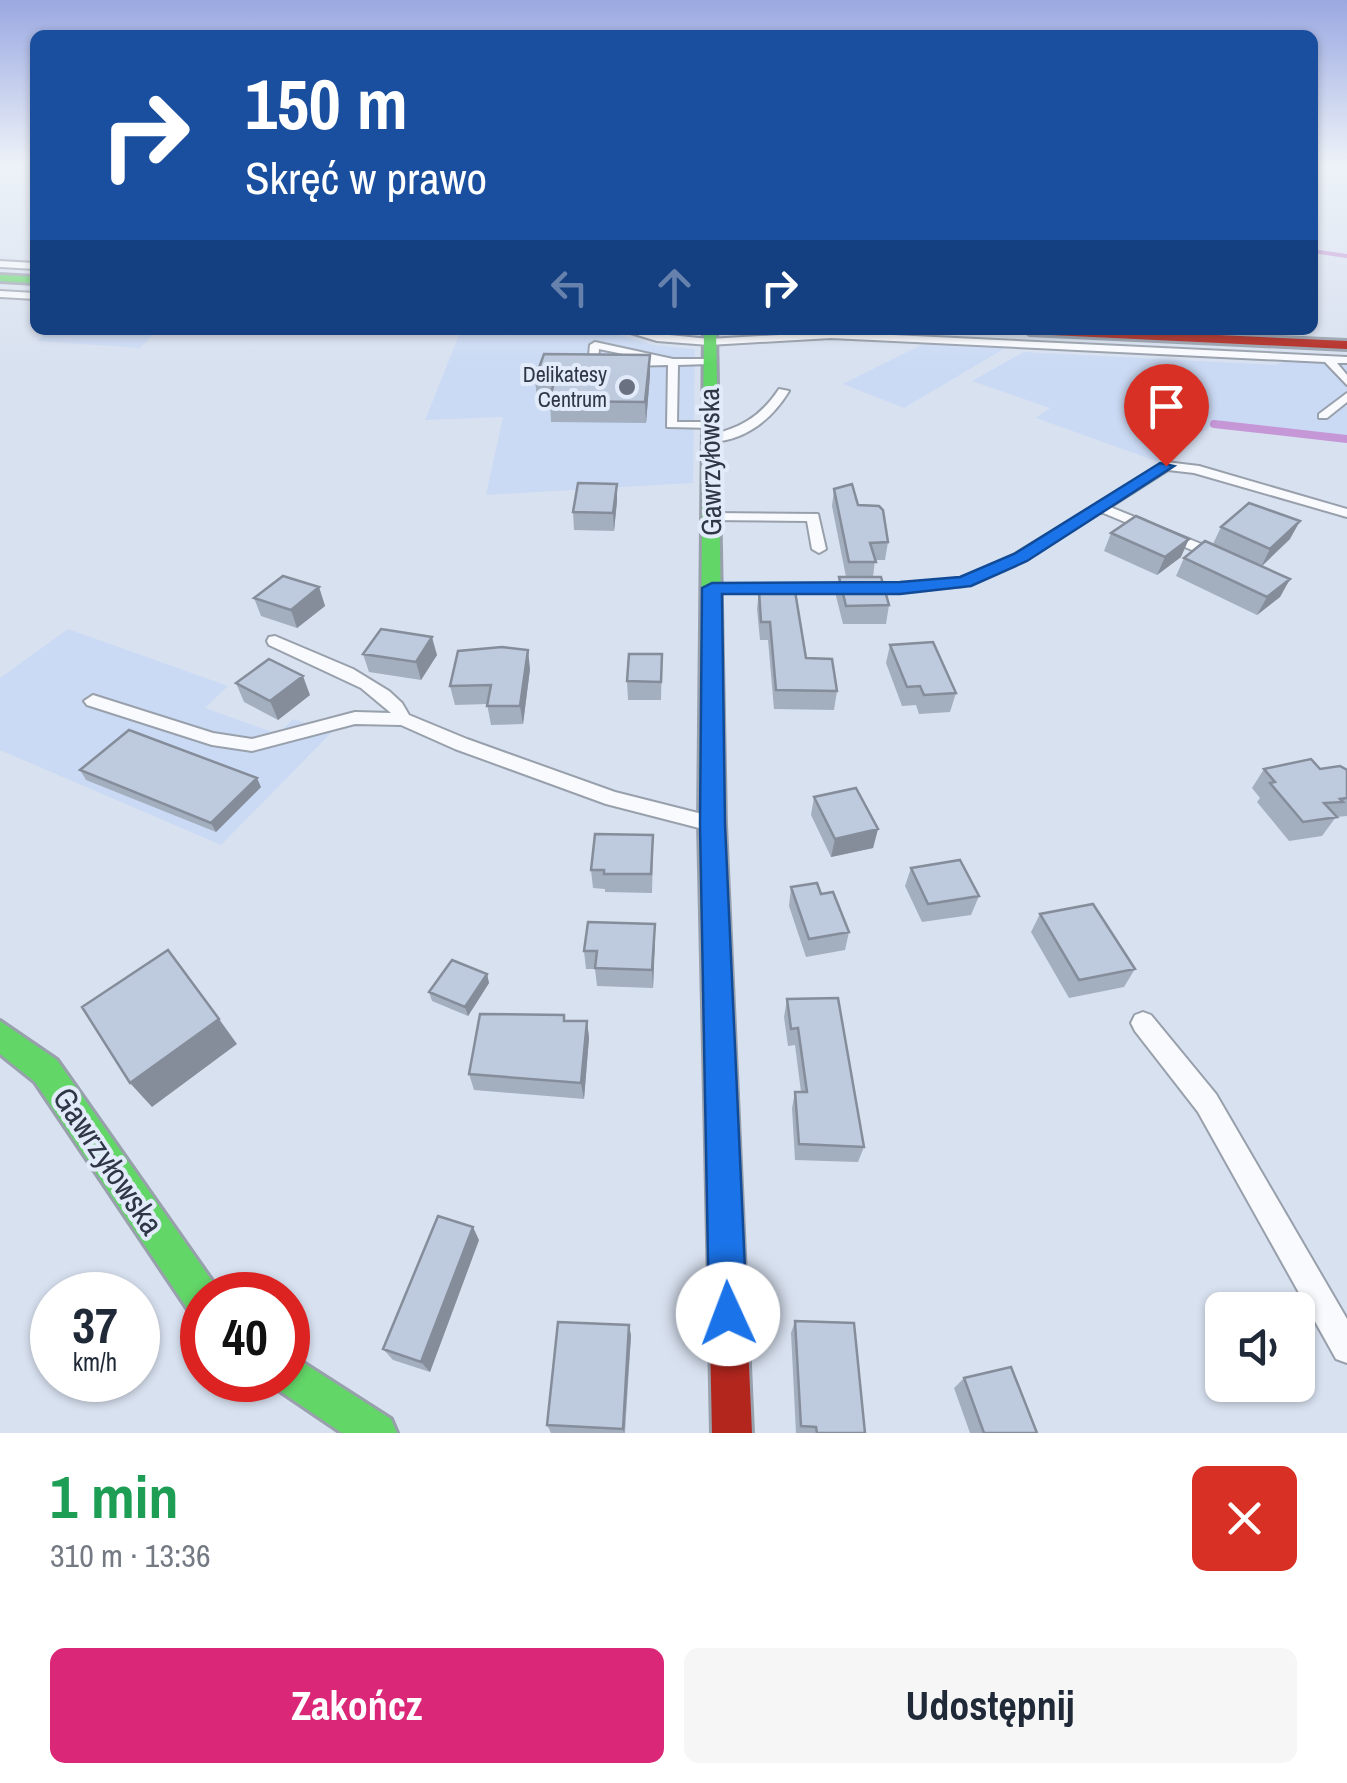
<!DOCTYPE html>
<html lang="pl">
<head>
<meta charset="utf-8">
<style>
  :root { --surface:#fff; --page:#f6f6f7; --text:#1f2937; --muted:#747a83; --accent:#db2777 }
  body { margin:0; font-family:"Archivo Narrow",sans-serif; background:var(--page); color:var(--text); height:100vh; display:flex; flex-direction:column; font-size:38px; white-space:nowrap }
  * { box-sizing:border-box; margin:0 }
  p { font-size:32px; color:var(--muted) }
  .icon { flex:none; width:55px; height:55px; fill:none; stroke:currentColor; stroke-width:2; stroke-linecap:round; stroke-linejoin:round }
  .map { position:relative; height:1433px; overflow:hidden }
  .side { display:flex; flex-direction:column; background:var(--surface); flex:1 }
  .side>* { flex:none }
  .top-card { position:absolute; left:30px; top:30px; width:1288px; height:305px; border-radius:15px; box-shadow:0 2px 8px #0004; background:#1a4fa0; color:#fff; overflow:hidden }
  .fabs { position:absolute; left:1205px; top:1292px; display:grid; gap:20px }
  .fabs a { display:grid; place-items:center; width:110px; height:110px; border-radius:15px; background:var(--surface); box-shadow:0 2px 8px #0004; font-size:50px }
  .speed { position:absolute; left:30px; top:1272px; display:flex; gap:20px; font-size:50px; font-weight:700; text-align:center }
  .speed>* { display:grid; place-content:center; width:130px; height:130px; border-radius:50%; background:var(--surface); box-shadow:0 2px 8px #0004; line-height:1 }
  .speed small { font-size:25px; font-weight:400 }
  .speed .limit { border:15px solid #d22; background:#fff; color:#111 }
  .pin { position:absolute; display:grid; place-items:center; width:85px; height:85px; color:#fff; margin:-102px -42px; border-radius:50% 50% 50% 0; rotate:-45deg; box-shadow:0 0 10px #0007 }
  .pin .icon { rotate:45deg }
  .me { position:absolute; width:110px; margin:-55px; rotate:358deg; stroke-linejoin:round; filter:drop-shadow(0 0 8px #0008) }
  .turn { display:flex; align-items:center; gap:35px; height:210px; padding:0 50px; font-size:45px }
  .turn .icon { width:130px; height:130px; stroke-width:2.5 }
  .turn b { display:block; font-size:70px; line-height:85px }
  .lanes { display:flex; align-items:center; height:95px; padding:0 50px; background:#0003; justify-content:center; gap:50px; direction:ltr }
  .lanes .off { opacity:.35 }
  .round { display:grid; place-items:center; flex:none; width:105px; height:105px; border-radius:15px; background:var(--page) }
  .overview { display:flex; align-items:center; justify-content:space-between; height:170px; padding:0 50px }
  h1 { font-size:60px; font-weight:700; line-height:75px; color:#1e9e55 }
  .button { display:flex; gap:20px; margin-top:auto; padding:20px 50px }
  .button a { flex:1; height:115px; border-radius:15px; background:var(--accent); color:#fff; font-size:40px; font-weight:700; line-height:115px; text-align:center }
  .button a+a { background:var(--page); color:var(--text) }
  .map>svg:first-child { display:block }
  .built { fill:#cbdaf4 }
  .lines { fill:none; stroke-linecap:round; stroke-linejoin:round }
  .stream-far1 { stroke:#c697d6; stroke-width:4 }
  .stream { stroke:#c697d6; stroke-width:8 }
  .lane-casing { stroke:#98a0ac; stroke-width:4 }
  .fast-casing { stroke:#98a0ac; stroke-width:6 }
  .jam-casing { stroke:#98a0ac; stroke-width:6 }
  .lane { fill:#f9fafd; fill-rule:evenodd }
  .fast { fill:#63d668; fill-rule:evenodd }
  .jam { fill:#b3261e; fill-rule:evenodd }
  .wall { fill:#a3aebf }
  .shaded-wall { fill:#858d9b }
  .building { fill:#becade; stroke:#858d9b; stroke-width:2.5 }
  .route { fill:#1a73e8; stroke:#114b97; stroke-width:2.5 }
  .poi-dot { fill:#6a7282; stroke:#e2ebfa; stroke-width:4 }
  .labels { text-anchor:middle; stroke-width:8; stroke-linejoin:round; paint-order:stroke }
  .far-poi-label { font-size:22px; fill:#2f3746; stroke:#e2ebfa; text-anchor:end }
  .street-label { font-size:28px; fill:#2f3746; stroke:#e2ebfa }
  .near-street-label { font-size:32px; fill:#2f3746; stroke:#e2ebfa }
</style>
</head>
<body>
<div class="map">
<svg width="1347" height="1433" viewBox="0 0 1347 1433">
  <rect width="100%" height="100%" fill="#d8e1f0"/>
  <path class="built" d="M 49,330 L 157,330 L 140,348 L 37,341 Z
    M 461,330 L 601,330 L 653,345 L 695,349 L 693,483 L 486,495 L 503,417 L 425,420 Z
    M 925,343 L 1007,347 L 904,408 L 843,384 Z
    M 1024,352 L 1275,365 L 1289,360 L 1347,364 L 1347,436 L 1218,422 L 1156,461 L 1036,418 L 1050,408 L 972,381 Z
    M 68,629 L 228,686 L 205,708 L 278,734 L 293,719 L 333,731 L 221,845 L 0,750 L 0,678 Z"/>
  <g class="lines">
    <path class="stream-far1" d="M 1312,251 L 1347,256"/>
    <path class="stream" d="M 1214,424 L 1347,439"/>
    <g class="lane-casing">
      <path id="lane" d="M 0,261 L 35,263 L 35,269 L 0,267 Z
        M 0,291 L 35,293 L 35,299 L 0,297 Z
        M 621,330 L 709,339 L 831,332 L 1347,357 L 1347,363 L 1337,363 L 1347,375 L 1347,385 L 1325,362 L 831,338 L 709,345 L 657,341 Z
        M 595,342 L 673,359 L 713,359 L 714,361 L 709,364 L 678,365 L 677,422 L 710,422 L 714,424 L 714,428 L 667,427 L 668,365 L 627,366 L 622,363 L 623,361 L 647,359 L 599,349 L 598,361 L 606,364 L 601,367 L 588,366 L 590,345 Z
        M 779,389 L 789,391 C 771,421 742,443 706,442 L 706,436 C 739,429 760,418 779,389 Z
        M 1347,393 L 1347,402 L 1327,418 L 1319,418 L 1319,414 Z
        M 1166,462 L 1199,466 L 1347,509 L 1347,517 L 1194,473 L 1168,470 L 1110,507 L 1221,552 L 1221,558 L 1211,558 L 1101,512 L 1025,560 L 964,586 L 900,592 L 712,592 L 705,588 L 712,584 L 900,584 L 961,578 L 1015,554 Z
        M 711,513 L 818,514 L 826,549 L 819,553 L 812,549 L 807,521 L 706,520 L 706,514 Z
        M 275,636 L 353,669 L 389,691 L 402,703 L 409,715 L 467,739 L 615,792 L 714,817 L 717,822 L 714,827 L 707,830 L 606,804 L 455,749 L 401,725 L 355,724 L 252,751 L 212,745 L 87,705 L 84,701 L 93,695 L 213,733 L 252,739 L 355,712 L 391,713 L 361,688 L 269,645 L 267,641 L 269,637 Z
        M 1143,1012 L 1151,1015 L 1216,1094 L 1347,1319 L 1347,1363 L 1336,1359 L 1198,1112 L 1135,1031 L 1131,1023 L 1135,1015 Z"/>
    </g>
    <g class="fast-casing">
      <path id="fast" d="M 0,275 L 35,277 L 35,283 L 0,281 Z
        M 704,330 L 716,330 L 725,824 L 737,1096 L 732,1107 L 721,1112 L 710,1107 L 705,1096 L 699,824 Z
        M 0,1021 L 57,1060 L 215,1285 L 219,1295 L 202,1295 L 202,1316 L 189,1311 L 35,1082 L 0,1054 Z
        M 288,1353 L 391,1419 L 397,1433 L 342,1433 L 274,1387 L 271,1380 L 288,1380 Z"/>
    </g>
    <g class="jam-casing">
      <path id="jam" d="M 1024,330 L 1111,330 L 1347,341 L 1347,349 L 1030,334 Z
        M 721,1080 L 732,1085 L 737,1096 L 752,1433 L 712,1433 L 705,1096 L 710,1085 Z"/>
    </g>
    <use href="#lane" class="lane"/>
    <use href="#fast" class="fast"/>
    <use href="#jam" class="jam"/>
  </g>
  <path class="wall" d="M 650,375 L 646,423 L 551,422 L 550,399 L 537,399 L 535,379 Z
    M 834,489 L 858,505 L 888,542 L 885,560 L 875,560 L 873,577 L 889,605 L 886,624 L 843,624 L 836,596 L 839,577 L 846,577 L 832,506 Z
    M 617,501 L 614,531 L 574,530 L 573,512 Z
    M 1221,527 L 1290,539 L 1261,566 L 1290,579 L 1280,597 L 1257,615 L 1176,576 L 1184,558 L 1213,544 Z
    M 1111,533 L 1181,557 L 1157,575 L 1104,551 Z
    M 319,587 L 325,606 L 297,628 L 261,616 L 254,598 Z
    M 759,591 L 806,658 L 837,691 L 834,710 L 774,709 L 768,640 L 760,640 L 757,609 Z
    M 890,645 L 956,693 L 950,712 L 919,714 L 916,705 L 902,706 L 886,663 Z
    M 363,654 L 437,655 L 421,680 L 369,672 Z
    M 662,654 L 661,700 L 628,700 L 627,681 Z
    M 530,669 L 523,724 L 491,725 L 487,704 L 455,705 L 450,686 Z
    M 236,683 L 310,695 L 278,720 L 244,702 Z
    M 1264,769 L 1347,770 L 1347,816 L 1336,817 L 1322,836 L 1289,841 L 1257,802 L 1260,798 L 1252,788 Z
    M 80,770 L 261,787 L 216,832 L 86,780 Z
    M 814,797 L 878,829 L 873,848 L 831,857 L 811,815 Z
    M 653,853 L 652,893 L 605,892 L 605,889 L 593,888 L 591,870 Z
    M 911,868 L 979,896 L 971,915 L 922,922 L 905,886 Z
    M 791,887 L 821,894 L 849,932 L 845,950 L 806,957 L 789,906 Z
    M 1040,914 L 1135,969 L 1124,987 L 1069,998 L 1031,932 Z
    M 655,924 L 653,988 L 597,986 L 595,969 L 586,969 L 584,951 Z
    M 487,974 L 489,983 L 468,1016 L 432,1001 L 429,992 Z
    M 787,999 L 864,1147 L 858,1162 L 795,1160 L 792,1108 L 795,1092 L 801,1092 L 795,1045 L 788,1046 L 784,1017 Z
    M 565,1021 L 587,1021 L 589,1038 L 584,1099 L 474,1090 L 469,1074 Z
    M 479,1240 L 430,1372 L 393,1360 L 383,1349 Z
    M 795,1321 L 865,1433 L 796,1433 L 791,1333 Z
    M 629,1325 L 631,1336 L 625,1433 L 551,1433 L 547,1425 Z
    M 964,1378 L 1037,1433 L 970,1433 L 954,1388 Z"/>
  <path class="shaded-wall" d="M 650,355 L 650,375 L 646,423 L 645,402 Z
    M 617,484 L 617,501 L 614,531 L 613,513 Z
    M 1300,521 L 1290,539 L 1261,567 L 1270,549 Z
    M 1189,539 L 1181,557 L 1157,575 L 1165,557 Z
    M 1290,579 L 1280,597 L 1257,615 L 1267,597 Z
    M 319,587 L 325,606 L 297,628 L 291,610 Z
    M 432,637 L 437,655 L 421,680 L 416,662 Z
    M 528,650 L 530,669 L 523,724 L 520,706 Z
    M 303,676 L 310,695 L 278,720 L 270,701 Z
    M 257,778 L 261,787 L 216,832 L 211,823 Z
    M 878,829 L 873,848 L 831,857 L 835,839 Z
    M 655,924 L 655,943 L 653,988 L 652,970 Z
    M 487,974 L 489,983 L 468,1016 L 465,1007 Z
    M 219,1019 L 237,1044 L 152,1107 L 130,1083 Z
    M 587,1021 L 589,1038 L 584,1099 L 581,1083 Z
    M 473,1227 L 479,1240 L 430,1372 L 421,1362 Z
    M 629,1325 L 631,1336 L 624,1433 L 623,1429 Z"/>
  <path class="building" d="M 544,354 L 650,355 L 645,402 L 549,401 L 555,379 L 535,379 Z
    M 578,483 L 617,484 L 613,513 L 573,512 Z
    M 852,484 L 858,505 L 879,506 L 883,510 L 888,542 L 870,543 L 876,562 L 849,562 L 834,489 Z
    M 1249,503 L 1300,521 L 1270,549 L 1221,527 Z
    M 1136,516 L 1189,539 L 1165,557 L 1111,533 Z
    M 1205,541 L 1290,579 L 1267,597 L 1184,558 Z
    M 283,576 L 319,587 L 291,610 L 254,598 Z
    M 839,577 L 881,577 L 889,605 L 846,606 Z
    M 759,591 L 795,591 L 806,658 L 832,659 L 837,691 L 776,690 L 770,622 L 761,622 Z
    M 381,629 L 432,637 L 416,662 L 363,654 Z
    M 933,642 L 956,693 L 924,695 L 920,686 L 907,687 L 890,645 Z
    M 502,647 L 528,650 L 520,706 L 487,706 L 491,685 L 450,686 L 458,651 Z
    M 629,654 L 662,654 L 661,682 L 627,681 Z
    M 269,659 L 303,676 L 270,701 L 236,683 Z
    M 129,730 L 257,778 L 211,823 L 80,770 Z
    M 1311,759 L 1320,769 L 1340,766 L 1347,770 L 1347,798 L 1340,799 L 1343,802 L 1324,803 L 1337,817 L 1303,822 L 1270,783 L 1275,782 L 1264,769 Z
    M 856,788 L 878,829 L 835,839 L 814,797 Z
    M 595,834 L 653,835 L 651,874 L 604,874 L 604,870 L 591,870 Z
    M 960,860 L 979,896 L 928,904 L 911,868 Z
    M 817,883 L 821,894 L 833,892 L 849,932 L 809,939 L 791,887 Z
    M 1093,904 L 1135,969 L 1079,980 L 1040,914 Z
    M 588,922 L 655,924 L 652,970 L 595,968 L 597,951 L 584,951 Z
    M 168,950 L 219,1019 L 130,1083 L 82,1007 Z
    M 452,960 L 487,974 L 465,1007 L 429,992 Z
    M 838,998 L 864,1147 L 799,1144 L 795,1092 L 807,1092 L 798,1028 L 791,1029 L 787,999 Z
    M 480,1014 L 564,1015 L 564,1021 L 587,1021 L 581,1083 L 469,1074 Z
    M 438,1216 L 473,1227 L 421,1362 L 383,1349 Z
    M 795,1321 L 854,1323 L 865,1433 L 817,1433 L 816,1427 L 801,1426 Z
    M 558,1322 L 629,1325 L 623,1429 L 547,1425 Z
    M 1011,1367 L 1037,1433 L 984,1433 L 964,1378 Z"/>
  <linearGradient id="sky" x2="0" y2="1"><stop stop-color="#9aa8e1"/><stop offset="0.45" stop-color="#edf2f8"/><stop offset="1" stop-color="#edf2f8" stop-opacity="0"/></linearGradient>
  <rect width="1347" height="364" fill="url(#sky)"/>
  <path class="route" d="M 1160,463 L 1174,466 L 1027,561 L 971,586 L 900,594 L 722,594 L 725,824 L 747,1314 L 741,1327 L 728,1333 L 714,1327 L 709,1314 L 700,824 L 702,588 L 712,583 L 900,582 L 960,577 L 1014,554 Z"/>
  <circle class="poi-dot" cx="627" cy="387" r="10"/>
  <g class="labels">
    <g class="far-poi-label">
      <text x="607" y="382">Delikatesy<tspan x="607" dy="25">Centrum</tspan></text>
    </g>
    <g class="street-label">
      <text transform="translate(710 462) rotate(-91)" y="10">Gawrzyłowska</text>
    </g>
    <g class="near-street-label">
      <text transform="translate(108 1161) rotate(56)" y="11">Gawrzyłowska</text>
    </g>
  </g>
</svg>
<div class="fabs">
<a><svg class="icon" aria-label="sound" viewBox="0 0 24 24"><path d="M4 9h4l5-4v14l-5-4H4zM17 9q2 3 0 6"/></svg></a>
</div>
<div class="speed"><div>37<small>km/h</small></div><div class="limit">40</div></div>
<div class="pin" style="left:1166px;top:466px;background:#d93025"><svg class="icon" aria-label="arrive" viewBox="0 0 24 24"><path d="M6 21V4h12l-3 4 3 4H6"/></svg></div>
<svg class="me" style="left:728px;top:1314px" viewBox="-20 -20 40 40"><circle r="19" fill="#fff"/><path d="M0-13L10 11 0 6-10 11z" fill="#1a73e8"/></svg>
<div class="top-card">
<div class="turn"><svg class="icon" aria-label="right" viewBox="0 0 24 24"><path d="M7 20v-9h11M14 6l5 5-5 5"/></svg><div><b>150 m</b>Skręć w prawo</div></div>
<div class="lanes"><svg class="icon off" aria-label="left" viewBox="0 0 24 24"><path d="M17 20v-9H6M10 6l-5 5 5 5"/></svg><svg class="icon off" aria-label="ahead" viewBox="0 0 24 24"><path d="M12 20V5M6 11l6-6 6 6"/></svg><svg class="icon" aria-label="right" viewBox="0 0 24 24"><path d="M7 20v-9h11M14 6l5 5-5 5"/></svg></div>
</div>
</div>
<section class="side">
<div class="overview"><div><h1>1 min</h1><p>310 m · 13:36</p></div><a class="round" style="background:#d93025;color:#fff"><svg class="icon" aria-label="close" viewBox="0 0 24 24"><path d="M6 6l12 12M18 6L6 18"/></svg></a></div>
<div class="button"><a>Zakończ</a><a>Udostępnij</a></div>
</section>
</body>
</html>
